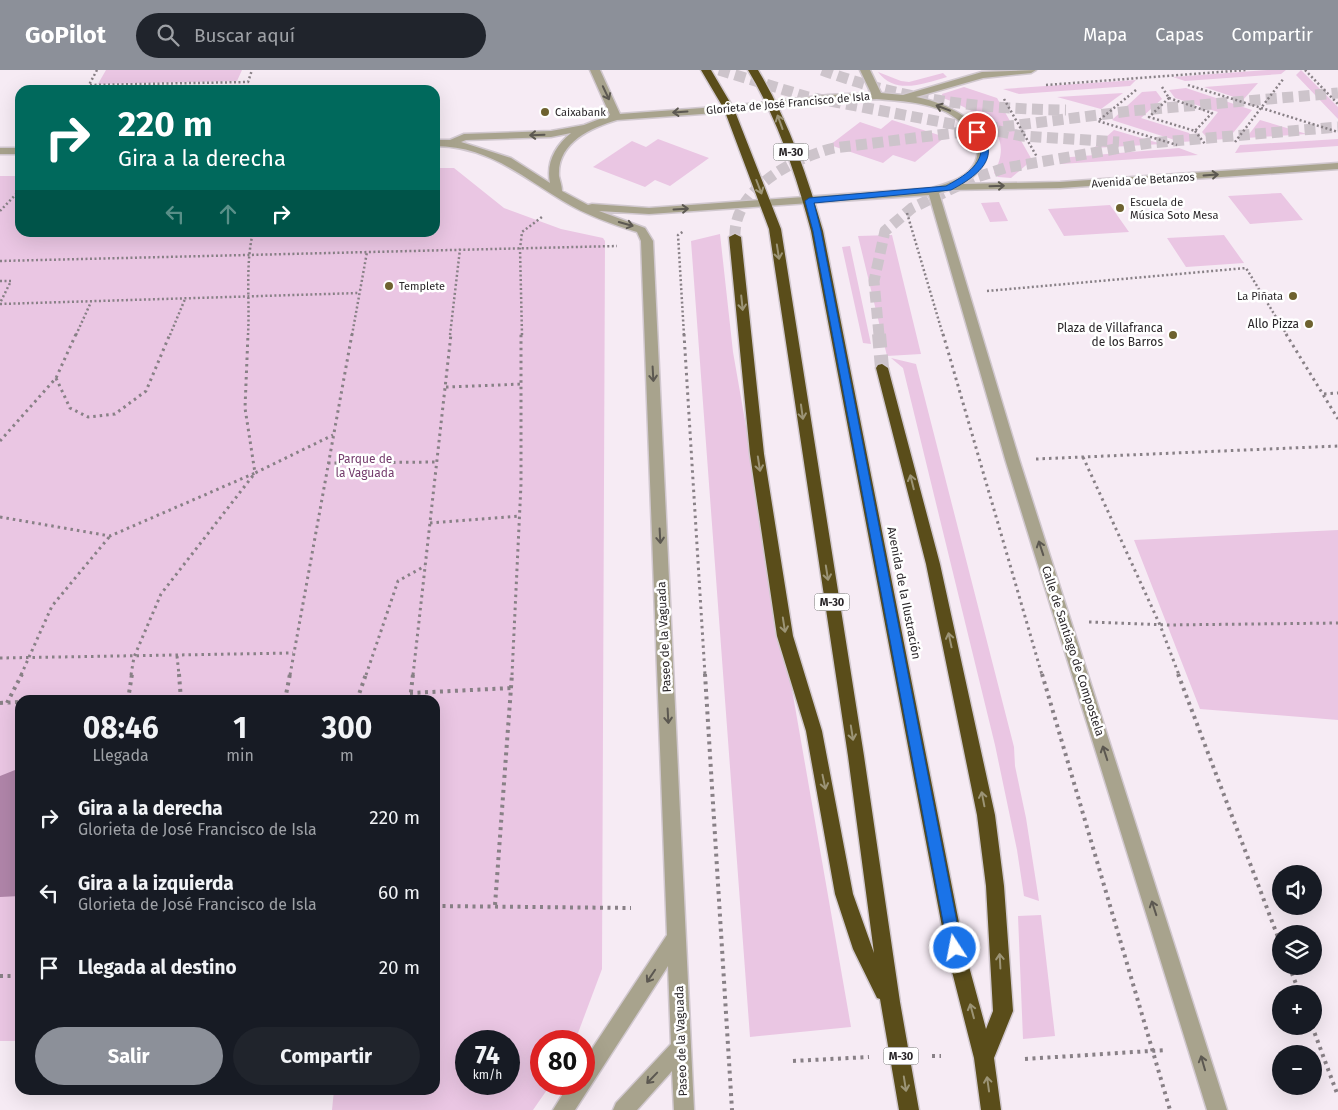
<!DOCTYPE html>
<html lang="es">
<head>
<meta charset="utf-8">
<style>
  :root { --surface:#171b24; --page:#20242c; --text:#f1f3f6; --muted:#9ea1a6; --accent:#8c9099 }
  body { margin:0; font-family:"Fira Sans",sans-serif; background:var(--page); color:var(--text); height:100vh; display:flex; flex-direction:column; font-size:19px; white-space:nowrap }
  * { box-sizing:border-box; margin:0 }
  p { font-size:16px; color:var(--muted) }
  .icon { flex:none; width:28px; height:28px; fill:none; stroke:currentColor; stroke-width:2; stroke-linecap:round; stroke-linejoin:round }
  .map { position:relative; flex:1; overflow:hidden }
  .side { position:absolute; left:15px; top:625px; width:425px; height:400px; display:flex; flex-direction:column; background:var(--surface); border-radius:15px; box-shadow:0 5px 20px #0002 }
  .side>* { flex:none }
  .banner { position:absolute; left:15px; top:15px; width:425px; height:152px; border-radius:15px; box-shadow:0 5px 20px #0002; background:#00695c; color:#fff; overflow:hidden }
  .controls { position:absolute; left:1272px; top:795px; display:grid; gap:10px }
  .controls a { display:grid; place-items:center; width:50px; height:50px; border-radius:50%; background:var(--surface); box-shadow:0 5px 20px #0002; font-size:25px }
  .speed { position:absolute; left:455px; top:960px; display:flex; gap:10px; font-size:25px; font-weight:700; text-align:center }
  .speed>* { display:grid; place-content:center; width:65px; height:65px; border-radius:50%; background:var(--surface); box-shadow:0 5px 20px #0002; line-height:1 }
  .speed small { font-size:12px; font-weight:400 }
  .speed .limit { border:8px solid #d22; background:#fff; color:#111 }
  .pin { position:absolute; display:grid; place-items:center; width:42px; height:42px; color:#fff; margin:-21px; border:2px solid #fff; border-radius:50%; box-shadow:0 1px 5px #0007 }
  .me { position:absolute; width:55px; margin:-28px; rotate:349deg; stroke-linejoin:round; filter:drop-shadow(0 0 4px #0008) }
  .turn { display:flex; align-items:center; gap:18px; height:105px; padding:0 20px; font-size:22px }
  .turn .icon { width:65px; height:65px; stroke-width:2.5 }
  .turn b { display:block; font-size:35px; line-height:42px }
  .lanes { display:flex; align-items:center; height:48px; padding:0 20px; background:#0003; justify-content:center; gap:25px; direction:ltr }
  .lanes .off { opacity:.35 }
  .eta { display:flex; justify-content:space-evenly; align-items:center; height:85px; text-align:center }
  .eta b { font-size:30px; font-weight:700; line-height:35px }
  .cta { display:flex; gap:10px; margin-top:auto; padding:10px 20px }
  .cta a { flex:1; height:58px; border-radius:30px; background:var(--accent); color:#fff; font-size:20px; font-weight:700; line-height:58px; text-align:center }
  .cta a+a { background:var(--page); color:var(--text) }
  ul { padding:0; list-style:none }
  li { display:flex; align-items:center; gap:15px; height:75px; padding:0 20px }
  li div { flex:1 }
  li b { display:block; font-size:19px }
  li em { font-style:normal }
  header { display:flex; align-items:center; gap:30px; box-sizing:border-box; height:70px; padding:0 25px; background:var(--accent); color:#fff }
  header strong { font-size:24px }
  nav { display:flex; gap:28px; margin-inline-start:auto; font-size:18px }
  .search { width:350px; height:45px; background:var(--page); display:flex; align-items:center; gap:12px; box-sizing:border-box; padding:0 18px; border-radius:28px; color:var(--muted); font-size:19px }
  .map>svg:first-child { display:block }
  .green { fill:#eac6e3; fill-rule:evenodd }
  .water { fill:#b085a9 }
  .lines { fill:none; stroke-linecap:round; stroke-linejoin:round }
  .highway-tunnel-far1 { stroke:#cdc4cb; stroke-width:11; stroke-dasharray:11 5.5; stroke-linecap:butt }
  .highway-tunnel { stroke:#cdc4cb; stroke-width:14; stroke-dasharray:14 7; stroke-linecap:butt }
  .minor-casing { stroke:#d1c8cf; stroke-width:3 }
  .highway-casing { stroke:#d1c8cf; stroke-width:3 }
  .path-far2 { stroke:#888086; stroke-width:2.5; stroke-dasharray:2 2.5; stroke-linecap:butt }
  .path-far1 { stroke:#888086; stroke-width:3; stroke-dasharray:2.5 4; stroke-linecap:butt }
  .path { stroke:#888086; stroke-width:4; stroke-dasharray:3 4.5; stroke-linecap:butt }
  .minor { fill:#a8a38d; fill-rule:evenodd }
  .highway { fill:#5a4d1a; fill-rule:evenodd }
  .oneway { stroke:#5c5851 }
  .oneway2 { stroke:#9c9476 }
  .route { fill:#1a73e8; stroke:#114b97 }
  .poi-dot { fill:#6e622f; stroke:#fff; stroke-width:2 }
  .labels { text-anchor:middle; stroke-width:5; stroke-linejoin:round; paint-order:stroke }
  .far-street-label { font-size:11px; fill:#2a2629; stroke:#fff }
  .far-poi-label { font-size:11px; fill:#2a2629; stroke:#fff; text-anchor:start }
  .shield { fill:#fff; stroke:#6a6769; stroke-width:1 }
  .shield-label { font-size:11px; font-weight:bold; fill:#2a2629 }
  .poi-label { font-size:12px; fill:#2a2629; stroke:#fff; text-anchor:end }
  .park-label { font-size:12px; fill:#743d6d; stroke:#fff }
  .street-label { font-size:12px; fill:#2a2629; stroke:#fff }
</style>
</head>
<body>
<header>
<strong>GoPilot</strong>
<div class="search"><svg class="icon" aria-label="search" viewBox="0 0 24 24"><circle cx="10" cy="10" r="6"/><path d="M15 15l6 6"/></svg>Buscar aquí</div>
<nav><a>Mapa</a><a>Capas</a><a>Compartir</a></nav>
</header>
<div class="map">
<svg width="1338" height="1040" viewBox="0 0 1338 1040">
  <rect width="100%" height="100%" fill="#f6ebf4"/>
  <path class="green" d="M 106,0 L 242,0 L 237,11 L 98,14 Z
    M 1267,0 L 1286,0 L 1281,4 L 1185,11 L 1173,7 Z
    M 1301,0 L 1338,37 L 1338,49 L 1296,5 Z
    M 878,2 L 901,11 L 909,12 L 943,3 L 947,7 C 923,14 895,25 878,2 Z
    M 1136,10 L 1130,16 L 1019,24 L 1003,19 Z
    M 1258,13 L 1243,30 L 1204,17 Z
    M 964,17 L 997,28 L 1032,90 L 1011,108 L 998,107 L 994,103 C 1017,61 978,42 943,28 L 942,24 Z
    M 1186,18 L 1252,40 L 1228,69 L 1209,70 L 1202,62 L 1218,42 L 1175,28 L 1169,20 Z
    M 1156,21 L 1162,29 L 1141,48 L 1189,63 L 1196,71 L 1181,72 L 1112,50 L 1142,22 Z
    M 1123,23 L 1101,39 L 1057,27 Z
    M 892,50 L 945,67 L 915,92 L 893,85 L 883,93 L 830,75 L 860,52 L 881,59 Z
    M 1260,50 L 1307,64 L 1246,68 Z
    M 1114,60 L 1162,74 L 1094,78 Z
    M 658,69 L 709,88 L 670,116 L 655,110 L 645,117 L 593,97 L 632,71 L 646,77 Z
    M 1338,69 L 1338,76 L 1235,83 L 1240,75 Z
    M 1179,78 L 1198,85 L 1061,94 L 1059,88 Z
    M 435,98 L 454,98 L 504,138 L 561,159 L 603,168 L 605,171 L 602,899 L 575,971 L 541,971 L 541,1014 L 551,1014 L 533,1040 L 332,1040 L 334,1020 L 435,1020 L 435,630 L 20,630 L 20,971 L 0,971 L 0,106 L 20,106 L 20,162 L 435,162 ZM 466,971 L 509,971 L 509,1014 L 466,1014 Z
    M 1281,123 L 1303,150 L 1250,154 L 1228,126 Z
    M 999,132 L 1008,151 L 990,152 L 981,133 Z
    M 1110,135 L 1129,162 L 1064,166 L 1048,139 Z
    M 720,164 L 733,282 L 851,957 L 750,967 L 691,171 Z
    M 892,165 L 921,284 L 887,286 L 858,166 Z
    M 1224,165 L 1244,193 L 1186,197 L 1167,168 Z
    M 850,176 L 871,274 L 863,273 L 842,177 Z
    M 891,288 L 916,294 L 1014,677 L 1015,696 L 1026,748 L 1039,831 L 1024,826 L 1017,780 L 995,675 L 903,298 Z
    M 1338,460 L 1338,650 L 1200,639 L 1134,470 Z
    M 1041,845 L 1055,966 L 1023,969 L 1018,846 Z"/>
  <path class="water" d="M 20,698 L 20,826 L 0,827 L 0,706 Z"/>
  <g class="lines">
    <path class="highway-tunnel-far1" d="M 719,0 L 808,27 L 963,56
      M 822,0 C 901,30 982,39 1066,40
      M 998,61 L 1022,66 L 1119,72
      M 735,167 C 733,120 793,88 834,78 L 1130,41 L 1338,23
      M 879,265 L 874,211 L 885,161 L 912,138 L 974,108 L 1005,98 L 1150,73 L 1338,57"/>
    <path class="highway-tunnel" d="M 879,264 L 882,298"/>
    <g class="minor-casing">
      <path id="minor" d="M 590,0 L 600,0 L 620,44 L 730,36 L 828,25 L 871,23 L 860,0 L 870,0 L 881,23 L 903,25 L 982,2 L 1036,0 L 1031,3 L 983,8 L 916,27 C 960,35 1023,75 963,114 L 1060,112 L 1338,93 L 1338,99 L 1060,118 L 948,120 L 939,123 L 1020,392 L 1227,1040 L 1207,1040 L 1006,392 L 929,125 L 649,144 L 599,141 L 645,158 L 653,171 L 694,1040 L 674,1040 L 672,1001 L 637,1040 L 613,1040 L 616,1033 L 671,974 L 668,896 L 575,1040 L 553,1040 L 569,1014 L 584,1014 L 584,991 L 667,865 L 641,171 L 637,162 C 611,154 586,145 563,131 C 521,106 488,76 435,76 L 435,70 L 450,70 L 464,64 L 551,61 L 584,55 L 610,45 ZM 877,29 C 900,31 925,32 946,42 C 966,53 990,77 970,100 C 961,110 945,114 932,118 L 649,138 L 592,134 L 588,135 L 562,121 C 562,116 560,111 559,106 C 557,73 590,58 617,50 L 730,42 L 828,31 ZM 571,63 C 555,76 546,93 550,113 L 511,88 L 461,72 L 466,70 L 551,67 Z
        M 0,78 L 20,78 L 20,84 L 0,84 Z"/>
    </g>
    <g class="highway-casing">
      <path id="highway" d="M 701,0 L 711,0 L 734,39 L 781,159 L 864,686 L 900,932 L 919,1040 L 899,1040 L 880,929 L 877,928 L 853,879 L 835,824 L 806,661 L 777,566 L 750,384 L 729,167 L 735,164 L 741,167 L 764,384 L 793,566 L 822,661 L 853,824 L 874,883 L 848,686 L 769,159 L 724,39 Z
        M 748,0 L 758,0 C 788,50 807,105 823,161 L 964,878 L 986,959 L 993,941 L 986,816 L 977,745 L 926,494 L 876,298 L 878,295 L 882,294 L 888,298 L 940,494 L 995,745 L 1004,816 L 1013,941 L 994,988 L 1001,1040 L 981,1040 L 974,988 L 946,878 L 811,161 C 796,105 778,50 748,0 Z"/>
    </g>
    <path class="path-far2" d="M 97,0 L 89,15 L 248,12 L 252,0
      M 1305,0 L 1338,34
      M 1046,15 L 1246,0
      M 1188,15 L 1338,62
      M 1162,17 L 1169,28
      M 1136,20 L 1098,51 L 1177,75
      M 1169,28 L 1212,43 L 1195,61 L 1149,47 Z
      M 1004,29 L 1037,87
      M 1195,61 L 1205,74
      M 1235,72 L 1284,8
      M 0,141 L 20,120
      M 907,143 L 943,265
      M 0,191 L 617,176
      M 0,211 L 11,211 L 0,233
      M 987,221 L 1246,198 L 1287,265
      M 0,234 L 359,223
      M 76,265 L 91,232
      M 170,265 L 185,229
      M 248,265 C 250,231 245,196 253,162
      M 352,265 L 367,182
      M 450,265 L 460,179
      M 522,265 L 520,179 L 522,162 L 542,147
      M 684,265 L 678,165 L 684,161"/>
    <path class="path-far1" d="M 684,264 L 705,605
      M 943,264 L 1042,605
      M 1286,264 L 1338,349
      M 56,308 L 70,338 L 88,347 L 115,344 L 146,321 L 170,264
      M 446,317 L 523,314
      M 1324,324 L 1338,323
      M 0,371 L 56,308 L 76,264
      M 1083,387 L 1160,555 L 1179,605
      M 1036,389 L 1338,376
      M 328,393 L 437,392
      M 0,447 L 110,466 L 255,403 L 245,338 L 248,264
      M 430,453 L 520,446
      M 1089,552 L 1167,555 L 1338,553
      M 177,586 L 179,605
      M 0,588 L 293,583
      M 21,605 L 52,536 L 110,466
      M 131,605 L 134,587 L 161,524 L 255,403 L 333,365
      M 290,605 L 352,264
      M 366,605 L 398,511 L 425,496
      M 413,605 L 451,264
      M 512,605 L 521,414 L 521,264"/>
    <path class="path" d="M 179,604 L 181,630
      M 705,604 L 732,1040
      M 1042,604 L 1170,1040
      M 1178,604 L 1281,875
      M 410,623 L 512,618
      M 128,630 L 132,604
      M 285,630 L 290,604
      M 357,630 L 366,604
      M 410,630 L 413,604
      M 0,633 L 20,632
      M 7,633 L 22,604
      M 495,835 L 512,604
      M 435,836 L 631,838
      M 1289,896 L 1300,924
      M 0,906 L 20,906
      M 1312,956 L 1338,1026
      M 932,986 L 941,986
      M 1025,989 L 1166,980
      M 793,991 L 869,987"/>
    <use href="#minor" class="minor"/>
    <use href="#highway" class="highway"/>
  </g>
  <defs><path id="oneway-shaft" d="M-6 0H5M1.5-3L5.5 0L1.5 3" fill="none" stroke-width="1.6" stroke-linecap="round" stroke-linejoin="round" transform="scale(1.25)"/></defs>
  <g class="oneway">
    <use href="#oneway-shaft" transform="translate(606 23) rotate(65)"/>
    <use href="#oneway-shaft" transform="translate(943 38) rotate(-159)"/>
    <use href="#oneway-shaft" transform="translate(680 42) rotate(176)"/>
    <use href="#oneway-shaft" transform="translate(537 65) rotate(178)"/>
    <use href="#oneway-shaft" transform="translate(1211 105) rotate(-4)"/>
    <use href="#oneway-shaft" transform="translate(997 116) rotate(-2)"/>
    <use href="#oneway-shaft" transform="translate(681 139) rotate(-3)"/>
    <use href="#oneway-shaft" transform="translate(626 154) rotate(16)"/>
    <use href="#oneway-shaft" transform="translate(653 304) rotate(87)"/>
    <use href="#oneway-shaft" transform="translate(660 466) rotate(87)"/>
    <use href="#oneway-shaft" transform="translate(1041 478) rotate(-108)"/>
    <use href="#oneway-shaft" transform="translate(668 646) rotate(87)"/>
    <use href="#oneway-shaft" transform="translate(1105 683) rotate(-108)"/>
    <use href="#oneway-shaft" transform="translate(1154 838) rotate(-108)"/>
    <use href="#oneway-shaft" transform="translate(651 906) rotate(124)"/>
    <use href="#oneway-shaft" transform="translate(1203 993) rotate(-106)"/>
    <use href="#oneway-shaft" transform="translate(652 1008) rotate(134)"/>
  </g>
  <g class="oneway2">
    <use href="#oneway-shaft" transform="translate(780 52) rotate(-110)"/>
    <use href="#oneway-shaft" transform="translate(759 117) rotate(69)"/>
    <use href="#oneway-shaft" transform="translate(778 182) rotate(81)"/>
    <use href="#oneway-shaft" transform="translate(742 233) rotate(84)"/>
    <use href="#oneway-shaft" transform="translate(802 342) rotate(82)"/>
    <use href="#oneway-shaft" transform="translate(759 394) rotate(81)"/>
    <use href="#oneway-shaft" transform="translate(912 412) rotate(-104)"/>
    <use href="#oneway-shaft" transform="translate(827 503) rotate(81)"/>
    <use href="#oneway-shaft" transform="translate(784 555) rotate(81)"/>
    <use href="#oneway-shaft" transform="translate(950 570) rotate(-102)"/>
    <use href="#oneway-shaft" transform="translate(852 663) rotate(81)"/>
    <use href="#oneway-shaft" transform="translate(824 712) rotate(78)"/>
    <use href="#oneway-shaft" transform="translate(983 729) rotate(-101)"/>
    <use href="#oneway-shaft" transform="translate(1000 891) rotate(-93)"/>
    <use href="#oneway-shaft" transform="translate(972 941) rotate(-105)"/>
    <use href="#oneway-shaft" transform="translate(905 1014) rotate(81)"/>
    <use href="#oneway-shaft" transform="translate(988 1014) rotate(-98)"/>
  </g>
  <path class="route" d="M 977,59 C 982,62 983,66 986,71 C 997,94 968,111 951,120 L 814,133 L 821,161 L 962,878 L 960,882 L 955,884 L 950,882 L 948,878 L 813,161 L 805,131 L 809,128 L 946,116 C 959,109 981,97 981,80 C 981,74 976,67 973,62 Z"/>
  <g class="poi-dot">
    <circle cx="545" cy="42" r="5"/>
    <circle cx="1120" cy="138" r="5"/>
    <circle cx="389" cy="216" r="5"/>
    <circle cx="1293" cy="226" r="5"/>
    <circle cx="1309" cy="254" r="5"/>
    <circle cx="1173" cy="265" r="5"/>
  </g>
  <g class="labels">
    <g class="far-street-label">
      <text transform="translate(788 33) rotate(-5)" y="4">Glorieta de José Francisco de Isla</text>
      <text transform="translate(1143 110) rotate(-4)" y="4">Avenida de Betanzos</text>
    </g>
    <g class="far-poi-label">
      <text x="555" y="46">Caixabank</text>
      <text x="1130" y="136">Escuela de<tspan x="1130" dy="13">Música Soto Mesa</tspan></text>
      <text x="399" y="220">Templete</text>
      <text x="1283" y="230" text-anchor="end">La Piñata</text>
    </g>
    <g class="shield">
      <rect x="773.5" y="73.5" width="35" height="17" rx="4"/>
      <rect x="814.5" y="523.5" width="35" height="17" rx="4"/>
      <rect x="883.5" y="977.5" width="35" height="17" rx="4"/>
    </g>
    <g class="shield-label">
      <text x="791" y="86">M-30</text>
      <text x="832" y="536">M-30</text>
      <text x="901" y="990">M-30</text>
    </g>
    <g class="poi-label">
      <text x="1299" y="258">Allo Pizza</text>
      <text x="1163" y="262">Plaza de Villafranca<tspan x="1163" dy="14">de los Barros</tspan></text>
    </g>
    <g class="park-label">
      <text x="365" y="393">Parque de<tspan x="365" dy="14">la Vaguada</tspan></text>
    </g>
    <g class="street-label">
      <text transform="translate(904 523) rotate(79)" y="4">Avenida de la Ilustración</text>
      <text transform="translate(664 567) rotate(-93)" y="4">Paseo de la Vaguada</text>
      <text transform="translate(1073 581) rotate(72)" y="4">Calle de Santiago de Compostela</text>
      <text transform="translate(681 971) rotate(-92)" y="4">Paseo de la Vaguada</text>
    </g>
  </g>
</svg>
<div class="controls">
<a><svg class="icon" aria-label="sound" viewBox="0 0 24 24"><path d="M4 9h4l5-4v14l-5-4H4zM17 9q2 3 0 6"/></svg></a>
<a><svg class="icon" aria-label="layers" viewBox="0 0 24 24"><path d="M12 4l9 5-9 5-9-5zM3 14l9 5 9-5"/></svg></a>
<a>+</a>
<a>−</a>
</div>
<div class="speed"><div>74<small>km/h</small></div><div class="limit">80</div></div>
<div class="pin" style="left:977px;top:62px;background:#d93025"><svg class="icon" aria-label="arrive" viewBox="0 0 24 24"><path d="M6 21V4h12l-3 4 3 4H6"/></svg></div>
<svg class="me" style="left:955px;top:878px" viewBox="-20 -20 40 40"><circle r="17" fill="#1a73e8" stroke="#fff" stroke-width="3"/><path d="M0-11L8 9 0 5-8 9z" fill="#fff"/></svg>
<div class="banner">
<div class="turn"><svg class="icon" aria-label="right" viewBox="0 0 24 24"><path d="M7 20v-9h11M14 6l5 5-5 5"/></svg><div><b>220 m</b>Gira a la derecha</div></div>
<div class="lanes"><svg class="icon off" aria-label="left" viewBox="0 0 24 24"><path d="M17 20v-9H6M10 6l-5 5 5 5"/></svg><svg class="icon off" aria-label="ahead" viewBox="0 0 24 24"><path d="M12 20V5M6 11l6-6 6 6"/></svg><svg class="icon" aria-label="right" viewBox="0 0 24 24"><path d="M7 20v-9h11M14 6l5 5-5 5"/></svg></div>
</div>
<section class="side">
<div class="eta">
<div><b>08:46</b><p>Llegada</p></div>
<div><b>1</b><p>min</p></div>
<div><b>300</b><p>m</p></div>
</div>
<ul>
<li><svg class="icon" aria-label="right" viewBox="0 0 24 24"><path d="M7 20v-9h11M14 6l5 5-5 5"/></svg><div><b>Gira a la derecha</b><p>Glorieta de José Francisco de Isla</p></div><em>220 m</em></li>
<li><svg class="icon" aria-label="left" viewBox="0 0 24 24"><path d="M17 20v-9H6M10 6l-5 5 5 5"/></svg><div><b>Gira a la izquierda</b><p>Glorieta de José Francisco de Isla</p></div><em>60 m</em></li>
<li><svg class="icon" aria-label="arrive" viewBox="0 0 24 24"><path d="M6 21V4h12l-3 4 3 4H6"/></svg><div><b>Llegada al destino</b></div><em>20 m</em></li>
</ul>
<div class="cta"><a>Salir</a><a>Compartir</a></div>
</section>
</div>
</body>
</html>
